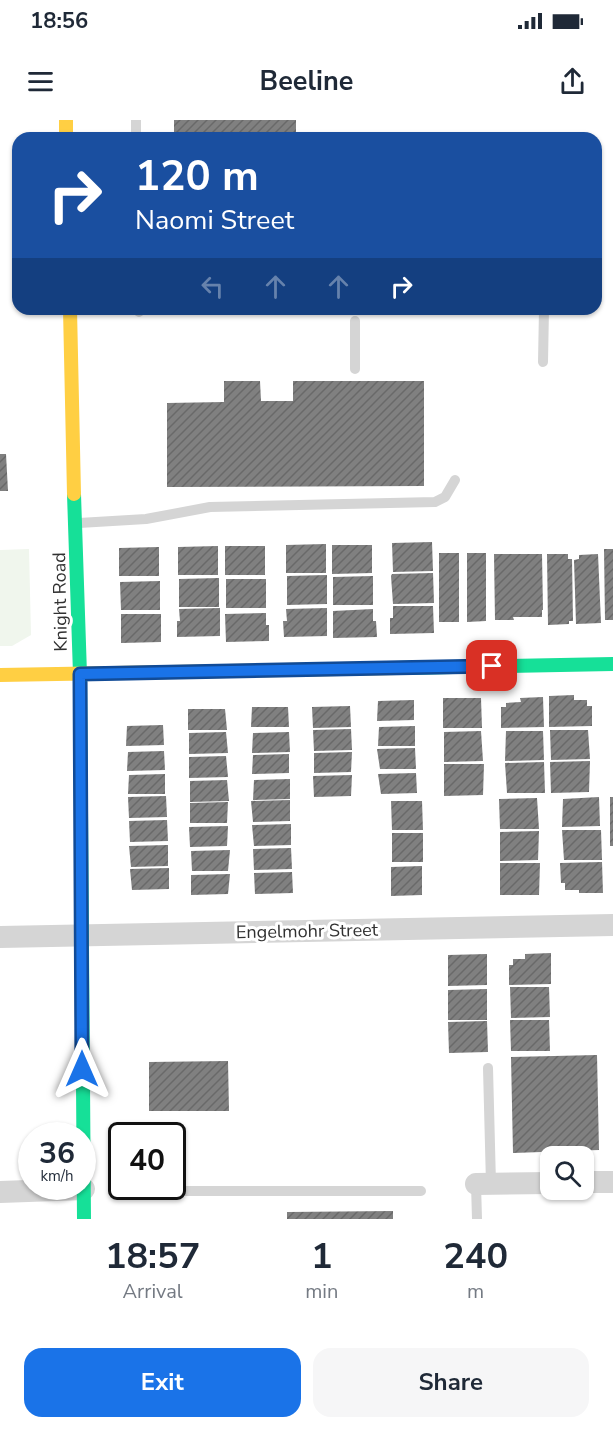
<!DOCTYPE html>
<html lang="en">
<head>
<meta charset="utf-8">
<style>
  :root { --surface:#fff; --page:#f6f6f7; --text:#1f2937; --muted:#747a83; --accent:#1a73e8 }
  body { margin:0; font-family:"Nunito Sans",sans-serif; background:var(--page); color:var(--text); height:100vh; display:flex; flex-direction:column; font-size:22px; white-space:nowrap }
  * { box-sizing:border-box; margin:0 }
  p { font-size:20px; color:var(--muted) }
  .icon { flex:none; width:33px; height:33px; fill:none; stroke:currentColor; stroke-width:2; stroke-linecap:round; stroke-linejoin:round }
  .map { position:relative; height:1099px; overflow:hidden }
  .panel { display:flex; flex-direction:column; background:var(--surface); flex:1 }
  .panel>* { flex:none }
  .banner { position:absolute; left:12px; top:12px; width:590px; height:183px; border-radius:18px; box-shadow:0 2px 4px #0004; background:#1a4fa0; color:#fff; overflow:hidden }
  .fabs { position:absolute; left:540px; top:1026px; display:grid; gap:12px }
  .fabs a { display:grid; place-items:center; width:54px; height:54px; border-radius:12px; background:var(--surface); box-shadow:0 2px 4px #0004; font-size:30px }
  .speed { position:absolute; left:18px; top:1002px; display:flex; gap:12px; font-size:30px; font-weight:700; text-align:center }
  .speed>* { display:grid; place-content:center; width:78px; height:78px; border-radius:50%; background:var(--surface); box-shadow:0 2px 4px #0004; line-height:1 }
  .speed small { font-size:15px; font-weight:400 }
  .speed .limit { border:3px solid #111; border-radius:9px; background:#fff; color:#111 }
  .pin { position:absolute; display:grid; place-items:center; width:51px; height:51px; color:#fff; margin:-26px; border-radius:12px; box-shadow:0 3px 9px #0006 }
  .me { position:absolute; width:66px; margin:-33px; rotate:0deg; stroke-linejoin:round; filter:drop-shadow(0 0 4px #0008) }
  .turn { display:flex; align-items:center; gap:21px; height:126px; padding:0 24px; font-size:27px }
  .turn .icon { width:78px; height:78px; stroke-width:2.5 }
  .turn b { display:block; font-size:42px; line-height:51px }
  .lanes { display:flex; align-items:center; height:57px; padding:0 24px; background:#0003; justify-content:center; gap:30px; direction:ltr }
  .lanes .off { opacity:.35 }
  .eta { display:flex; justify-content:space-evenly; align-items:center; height:102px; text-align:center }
  .eta b { font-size:36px; font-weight:700; line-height:42px }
  .action { display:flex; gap:12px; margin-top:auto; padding:12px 24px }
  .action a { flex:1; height:69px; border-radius:18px; background:var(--accent); color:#fff; font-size:24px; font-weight:700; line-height:69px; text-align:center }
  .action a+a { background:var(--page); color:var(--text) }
  .status { display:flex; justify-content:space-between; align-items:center; height:42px; padding:0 30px; background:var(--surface); direction:ltr }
  .status svg { height:16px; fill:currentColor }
  header { display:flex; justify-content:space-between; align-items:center; height:78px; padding:0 24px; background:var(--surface); font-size:27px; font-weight:700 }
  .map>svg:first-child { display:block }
  .grass { fill:#f0f6ed }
  .building { fill:url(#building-hatch) }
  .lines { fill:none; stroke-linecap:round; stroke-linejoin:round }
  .lane { stroke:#d5d5d5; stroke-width:10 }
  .street { stroke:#d5d5d5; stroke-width:22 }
  .fast { stroke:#16e098; stroke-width:14 }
  .slow { stroke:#ffcf43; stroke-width:14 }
  .route-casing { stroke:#114b97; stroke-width:15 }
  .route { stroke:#1a73e8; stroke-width:10 }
  .labels { text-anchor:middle; stroke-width:6; stroke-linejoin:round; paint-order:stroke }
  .street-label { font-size:18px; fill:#313131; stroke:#fff }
</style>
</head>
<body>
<div class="status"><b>18:56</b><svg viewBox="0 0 49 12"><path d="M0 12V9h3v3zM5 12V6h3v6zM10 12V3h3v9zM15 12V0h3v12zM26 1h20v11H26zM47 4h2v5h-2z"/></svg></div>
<header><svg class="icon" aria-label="menu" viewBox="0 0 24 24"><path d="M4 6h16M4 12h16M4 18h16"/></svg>Beeline<svg class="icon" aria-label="share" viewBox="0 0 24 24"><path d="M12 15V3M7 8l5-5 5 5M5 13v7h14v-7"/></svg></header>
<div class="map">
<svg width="613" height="1099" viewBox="0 0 613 1099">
  <defs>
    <pattern id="building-hatch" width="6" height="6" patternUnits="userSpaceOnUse" patternTransform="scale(1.5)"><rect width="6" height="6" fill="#808080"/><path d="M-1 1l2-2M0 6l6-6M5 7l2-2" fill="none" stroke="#696969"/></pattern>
  </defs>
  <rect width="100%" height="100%" fill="#fff"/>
  <path class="grass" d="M 29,429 L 31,515 L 12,526 L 0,526 L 0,430 Z"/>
  <path class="building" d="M 174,0 L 296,0 L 296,18 L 174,18 Z
    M 224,261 L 260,261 L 261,281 L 293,281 L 293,261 L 424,261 L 424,366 L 167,367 L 167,283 L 224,282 Z
    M 0,334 L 6,334 L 8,371 L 0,371 Z
    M 432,422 L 433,451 L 393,452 L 392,423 Z
    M 326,424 L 326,453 L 286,453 L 286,425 Z
    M 332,425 L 372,425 L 372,453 L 332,454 Z
    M 218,426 L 218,455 L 178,455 L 178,427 Z
    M 225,426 L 265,426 L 265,455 L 225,455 Z
    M 159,427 L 159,456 L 119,456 L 119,428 Z
    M 604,429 L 613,429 L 613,500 L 605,500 Z
    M 439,433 L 459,433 L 459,502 L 439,502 Z
    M 467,433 L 486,433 L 486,501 L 467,502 Z
    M 494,434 L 542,434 L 543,490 L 542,490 L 542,497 L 513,497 L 514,500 L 495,500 Z
    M 547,434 L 568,434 L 568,439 L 572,439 L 573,501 L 569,501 L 569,504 L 548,505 Z
    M 598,434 L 601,503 L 576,504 L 574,440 L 579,439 L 579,435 Z
    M 433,453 L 434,483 L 393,484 L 391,456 L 392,454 Z
    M 327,455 L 327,484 L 287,485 L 287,456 Z
    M 373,456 L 373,485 L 333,485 L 333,457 Z
    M 219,458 L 219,487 L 179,487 L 179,459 Z
    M 226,459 L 266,459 L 266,488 L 226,488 Z
    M 160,461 L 160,490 L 121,490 L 120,462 Z
    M 393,486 L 433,486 L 434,513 L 390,514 L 390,498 L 393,498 Z
    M 220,488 L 220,516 L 177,517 L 177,501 L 180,501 L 179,489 Z
    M 327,488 L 327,516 L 284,517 L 283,501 L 287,501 L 286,489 Z
    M 373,489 L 373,501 L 376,501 L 377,517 L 333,518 L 333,491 Z
    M 266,493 L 266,505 L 269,505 L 269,521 L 226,522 L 225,494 Z
    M 121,494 L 161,494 L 161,522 L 121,523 Z
    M 574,575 L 574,580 L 587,580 L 587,586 L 592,586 L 592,606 L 549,607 L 549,576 Z
    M 543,577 L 544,607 L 501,608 L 501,587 L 506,587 L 506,583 L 521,582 L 520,578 Z
    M 443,578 L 481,578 L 482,608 L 443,608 Z
    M 414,580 L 414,600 L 377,601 L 378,581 Z
    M 350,586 L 351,607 L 313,608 L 312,587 Z
    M 252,587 L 288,587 L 289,607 L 251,607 Z
    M 188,589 L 225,589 L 227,610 L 188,610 Z
    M 163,605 L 164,625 L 126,626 L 127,606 Z
    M 415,606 L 415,626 L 378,626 L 379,607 Z
    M 351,609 L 352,630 L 314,631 L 313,610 Z
    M 550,610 L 588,610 L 590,639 L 551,640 Z
    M 481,611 L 483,641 L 444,642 L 444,612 Z
    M 506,611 L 543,611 L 544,640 L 505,641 Z
    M 226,612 L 228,633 L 189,634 L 189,613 Z
    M 289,612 L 290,632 L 252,633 L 253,613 Z
    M 415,628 L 416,649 L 380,649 L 377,629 Z
    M 164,631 L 165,650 L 127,651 L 128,632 Z
    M 352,632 L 351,652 L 314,653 L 314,633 Z
    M 289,634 L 289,653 L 252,654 L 253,635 Z
    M 226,636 L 228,657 L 189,658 L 189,637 Z
    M 590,641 L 589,672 L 551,673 L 550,642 Z
    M 544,642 L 545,673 L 507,673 L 505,643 Z
    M 444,644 L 484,644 L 483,675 L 444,676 Z
    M 416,653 L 417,673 L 381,674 L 378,654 Z
    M 165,654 L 165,674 L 128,674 L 129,655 Z
    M 352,655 L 351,676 L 314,677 L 313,656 Z
    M 290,659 L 290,679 L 253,680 L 254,660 Z
    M 227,660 L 229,681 L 190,682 L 190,661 Z
    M 166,676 L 167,697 L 129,698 L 128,677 Z
    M 599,677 L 600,706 L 562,707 L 563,679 Z
    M 610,677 L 613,677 L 613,726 L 610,726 Z
    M 537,678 L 539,709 L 500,709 L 499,679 Z
    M 290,680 L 290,701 L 253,702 L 251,681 Z
    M 391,681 L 422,681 L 423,710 L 392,710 Z
    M 228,682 L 227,703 L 190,703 L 190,683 Z
    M 167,700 L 168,721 L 130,722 L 129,701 Z
    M 291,704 L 291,725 L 254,726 L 252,705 Z
    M 228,706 L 227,726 L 190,727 L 189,707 Z
    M 562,710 L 601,710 L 602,740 L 564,740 Z
    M 539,711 L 538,740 L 500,741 L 500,712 Z
    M 392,713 L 423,713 L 423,742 L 392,742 Z
    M 168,725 L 168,746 L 131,747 L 129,726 Z
    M 291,728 L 292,749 L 254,750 L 253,729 Z
    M 230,730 L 228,751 L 192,751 L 191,731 Z
    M 602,742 L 603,773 L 579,773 L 579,770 L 565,770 L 565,763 L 561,763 L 560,743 Z
    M 500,743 L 540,743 L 539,775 L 500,775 Z
    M 422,746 L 422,775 L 391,776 L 391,747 Z
    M 169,748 L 169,769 L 132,770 L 130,749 Z
    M 292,752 L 293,773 L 255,774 L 254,753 Z
    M 230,754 L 228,774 L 191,775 L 191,755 Z
    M 551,833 L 551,864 L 509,865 L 509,845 L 513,845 L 513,839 L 525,839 L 525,834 Z
    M 487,834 L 487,865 L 448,866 L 448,835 Z
    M 510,867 L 549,867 L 550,897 L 511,898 Z
    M 487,869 L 487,900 L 448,900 L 448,870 Z
    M 510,900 L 549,900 L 550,931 L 511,931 Z
    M 487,901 L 488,932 L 449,933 L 448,902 Z
    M 597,935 L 599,1030 L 513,1033 L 511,937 Z
    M 228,941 L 229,991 L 149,991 L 149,942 Z
    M 393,1091 L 393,1099 L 287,1099 L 287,1092 Z"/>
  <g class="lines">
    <path class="lane" d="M 136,0 L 136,18
      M 139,189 L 139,192
      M 355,201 L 355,249
      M 543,242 L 544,189
      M 79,403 L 146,399 L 210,387 L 435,382 L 445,377 L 455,360
      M 488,948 L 491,1064
      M 476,1064 L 477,1099
      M 143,1071 L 421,1071"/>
    <path class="street" d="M 0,817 L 613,805
      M 584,1062 L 613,1062
      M 476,1064 L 550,1063
      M 0,1072 L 84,1069"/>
    <path class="fast" d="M 74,374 L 80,554 L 84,1099
      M 396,548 L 613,544"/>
    <path class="slow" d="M 66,0 L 66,18
      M 70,189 L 74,374
      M 0,555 L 396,548"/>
  </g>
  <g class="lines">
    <g class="route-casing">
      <path id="route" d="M 82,949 L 80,554 L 492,546"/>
    </g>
    <use href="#route" class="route"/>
  </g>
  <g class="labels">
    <g class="street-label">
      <text transform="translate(60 482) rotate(-91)" y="6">Knight Road</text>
      <text transform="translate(307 811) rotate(-1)" y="6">Engelmohr Street</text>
    </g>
  </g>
</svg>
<div class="fabs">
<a><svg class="icon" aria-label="search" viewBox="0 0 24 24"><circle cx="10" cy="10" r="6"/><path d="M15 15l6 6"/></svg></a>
</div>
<div class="speed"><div>36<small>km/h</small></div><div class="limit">40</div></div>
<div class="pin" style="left:492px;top:546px;background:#d93025"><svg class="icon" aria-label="arrive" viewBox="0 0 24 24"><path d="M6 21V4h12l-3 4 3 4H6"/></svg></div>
<svg class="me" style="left:82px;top:949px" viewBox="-20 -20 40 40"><path d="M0-17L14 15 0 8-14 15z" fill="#1a73e8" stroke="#fff" stroke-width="4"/></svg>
<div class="banner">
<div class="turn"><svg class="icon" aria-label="right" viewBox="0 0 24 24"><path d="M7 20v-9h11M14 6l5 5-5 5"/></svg><div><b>120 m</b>Naomi Street</div></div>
<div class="lanes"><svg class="icon off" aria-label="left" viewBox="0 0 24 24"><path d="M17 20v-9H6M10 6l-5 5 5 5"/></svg><svg class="icon off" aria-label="ahead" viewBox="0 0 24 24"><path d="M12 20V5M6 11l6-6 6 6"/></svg><svg class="icon off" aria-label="ahead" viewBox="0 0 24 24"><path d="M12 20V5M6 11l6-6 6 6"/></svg><svg class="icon" aria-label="right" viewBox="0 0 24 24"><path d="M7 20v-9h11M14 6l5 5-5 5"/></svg></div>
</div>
</div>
<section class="panel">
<div class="eta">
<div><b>18:57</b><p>Arrival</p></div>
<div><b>1</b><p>min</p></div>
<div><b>240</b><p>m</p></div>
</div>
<div class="action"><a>Exit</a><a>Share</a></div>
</section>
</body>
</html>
